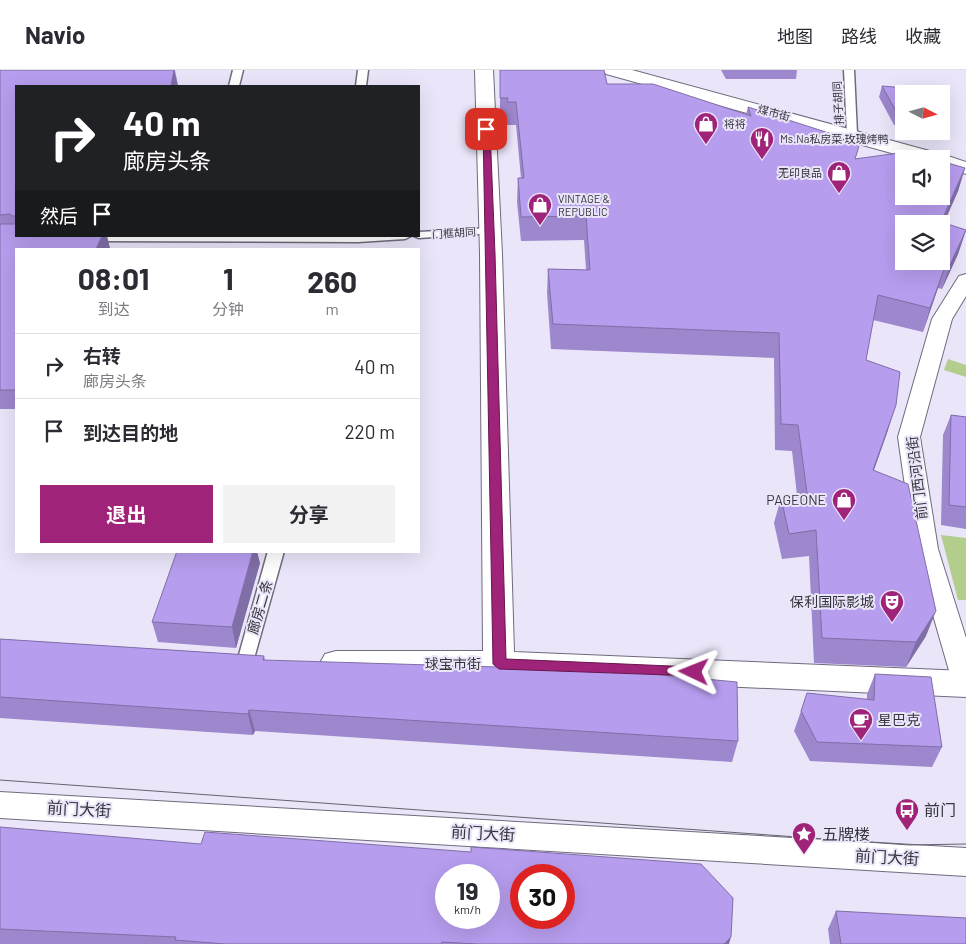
<!DOCTYPE html>
<html lang="zh">
<head>
<meta charset="utf-8">
<style>
  :root { --surface:#fff; --page:#f2f2f3; --text:#2b2b33; --muted:#7c7c81; --line:#e1e1e2; --accent:#9f2378 }
  body { margin:0; font-family:Barlow,"Noto Sans SC",sans-serif; background:var(--page); color:var(--text); height:100vh; display:flex; flex-direction:column; font-size:19px; white-space:nowrap }
  * { box-sizing:border-box; margin:0 }
  p { font-size:16px; color:var(--muted) }
  .icon { flex:none; width:28px; height:28px; fill:none; stroke:currentColor; stroke-width:2; stroke-linecap:round; stroke-linejoin:round }
  .map { position:relative; flex:1; overflow:hidden }
  .details { position:absolute; left:15px; top:178px; width:405px; height:305px; display:flex; flex-direction:column; background:var(--surface); border-radius:0px; box-shadow:0 5px 20px #0002 }
  .details>* { flex:none }
  .banner { position:absolute; left:15px; top:15px; width:405px; height:152px; border-radius:0px; box-shadow:0 5px 20px #0002; background:#202124; color:#fff; overflow:hidden }
  .needle { width:32px; rotate:96deg }
  .fabs { position:absolute; left:895px; top:15px; display:grid; gap:10px }
  .fabs a { display:grid; place-items:center; width:55px; height:55px; border-radius:0px; background:var(--surface); box-shadow:0 5px 20px #0002; font-size:25px }
  .speed { position:absolute; left:435px; top:794px; display:flex; gap:10px; font-size:25px; font-weight:700; text-align:center }
  .speed>* { display:grid; place-content:center; width:65px; height:65px; border-radius:50%; background:var(--surface); box-shadow:0 5px 20px #0002; line-height:1 }
  .speed small { font-size:12px; font-weight:400 }
  .speed .limit { border:8px solid #d22; background:#fff; color:#111 }
  .pin { position:absolute; display:grid; place-items:center; width:42px; height:42px; color:#fff; margin:-21px; border-radius:10px; box-shadow:0 2px 8px #0006 }
  .me { position:absolute; width:55px; margin:-28px; rotate:272deg; stroke-linejoin:round; filter:drop-shadow(0 0 4px #0008) }
  .turn { display:flex; align-items:center; gap:18px; height:105px; padding:0 25px; font-size:22px }
  .turn .icon { width:65px; height:65px; stroke-width:2.5 }
  .turn b { display:block; font-size:35px; line-height:42px }
  .then { display:flex; align-items:center; height:48px; padding:0 25px; background:#0003; gap:10px; font-size:19px }
  .eta { display:flex; justify-content:space-evenly; align-items:center; height:85px; text-align:center }
  .eta b { font-size:30px; font-weight:700; line-height:35px }
  .primary-button { display:flex; gap:10px; margin-top:auto; padding:10px 25px }
  .primary-button a { flex:1; height:58px; border-radius:0px; background:var(--accent); color:#fff; font-size:20px; font-weight:700; line-height:58px; text-align:center }
  .primary-button a+a { background:var(--page); color:var(--text) }
  ul { padding:0; list-style:none }
  li { display:flex; align-items:center; gap:15px; height:65px; padding:0 25px; border-top:1px solid var(--line) }
  li div { flex:1 }
  li b { display:block; font-size:19px }
  li em { font-style:normal }
  header { display:flex; align-items:center; gap:30px; box-sizing:border-box; height:70px; padding:0 25px; background:var(--surface); border-bottom:1px solid var(--line) }
  header strong { font-size:24px }
  nav { display:flex; gap:28px; margin-inline-start:auto; font-size:18px }
  .map>svg:first-child { display:block }
  .green { fill:#b2cd8c }
  .lines { fill:none; stroke-linecap:round; stroke-linejoin:round }
  .service-casing { stroke:#706b7c; stroke-width:3 }
  .pedestrian-casing { stroke:#706b7c; stroke-width:2 }
  .minor-casing { stroke:#706b7c; stroke-width:2 }
  .secondary-casing { stroke:#706b7c; stroke-width:2 }
  .service { fill:#fff; fill-rule:evenodd }
  .pedestrian { fill:#fff; fill-rule:evenodd }
  .minor { fill:#fff; fill-rule:evenodd }
  .secondary { fill:#fff; fill-rule:evenodd }
  .tram { stroke:#66636e; stroke-width:1 }
  .wall { fill:#9d87cd }
  .shaded-wall { fill:#806ea7 }
  .building { fill:#b79dee; stroke:#806ea7; fill-rule:evenodd }
  .route { fill:#9f2378; stroke:#67174e }
  .labels { text-anchor:middle; stroke-width:4; stroke-linejoin:round; paint-order:stroke }
  .far-street-label { font-size:11px; fill:#36343c; stroke:#eae5f9 }
  .far-poi-label { font-size:11px; fill:#36343c; stroke:#eae5f9; text-anchor:start }
  .street-label { font-size:14px; fill:#36343c; stroke:#eae5f9 }
  .poi-label { font-size:14px; fill:#36343c; stroke:#eae5f9; text-anchor:end }
  .near-street-label { font-size:16px; fill:#36343c; stroke:#eae5f9 }
  .near-poi-label { font-size:16px; fill:#36343c; stroke:#eae5f9; text-anchor:start }
</style>
</head>
<body>
<header>
<strong>Navio</strong>
<nav><a>地图</a><a>路线</a><a>收藏</a></nav>
</header>
<div class="map">
<svg width="966" height="874" viewBox="0 0 966 874">
  <rect width="100%" height="100%" fill="#eae5f9"/>
  <path class="green" d="M 948,289 L 966,295 L 966,307 L 944,300 Z
    M 941,465 L 966,468 L 966,530 L 958,530 Z"/>
  <g class="lines">
    <g class="service-casing">
      <path id="service" d="M 233,0 L 243,0 L 239,16 L 229,16 Z
        M 358,0 L 368,0 L 366,16 L 356,16 Z
        M 844,0 L 854,0 L 857,64 L 852,67 L 847,64 Z
        M 489,158 L 493,159 L 493,163 L 419,168 L 414,166 L 419,166 L 419,162 Z
        M 84,166 L 411,166 L 405,169 L 358,172 L 89,171 L 85,170 Z
        M 268,481 L 284,481 L 253,592 L 251,597 L 245,599 L 239,597 L 237,592 Z"/>
    </g>
    <g class="pedestrian-casing">
      <path id="pedestrian" d="M 966,204 L 966,226 L 952,249 L 920,367 L 938,479 L 966,568 L 966,622 L 956,619 L 952,611 L 914,479 L 898,367 L 932,249 L 959,206 Z
        M 0,722 L 966,778 L 966,806 L 0,748 Z"/>
    </g>
    <g class="minor-casing">
      <path id="minor" d="M 475,0 L 493,0 L 502,184 L 514,582 L 966,601 L 966,627 L 499,606 L 336,605 L 325,602 L 320,593 L 325,584 L 336,581 L 483,581 L 480,184 Z"/>
    </g>
    <g class="secondary-casing">
      <path id="secondary" d="M 603,0 L 632,0 L 948,86 L 966,92 L 966,104 L 941,96 L 941,89 L 913,89 L 606,4 Z"/>
    </g>
    <use href="#service" class="service"/>
    <use href="#pedestrian" class="pedestrian"/>
    <use href="#minor" class="minor"/>
    <use href="#secondary" class="secondary"/>
    <path class="tram" d="M 0,710 L 909,775 L 966,774"/>
  </g>
  <path class="wall" d="M 0,0 L 175,0 L 178,16 L 16,16 L 16,166 L 110,178 L 110,179 L 16,179 L 16,339 L 0,339 Z
    M 500,0 L 604,0 L 607,14 L 746,44 L 748,37 L 856,89 L 965,98 L 958,121 L 944,153 L 966,160 L 958,184 L 942,219 L 938,218 L 923,262 L 873,250 L 866,290 L 888,360 L 874,400 L 926,566 L 906,597 L 814,593 L 809,486 L 782,489 L 774,453 L 781,428 L 797,425 L 792,381 L 775,380 L 774,288 L 551,279 L 547,223 L 548,199 L 586,200 L 584,170 L 521,171 L 517,132 L 518,108 L 521,108 L 516,55 L 507,55 L 507,51 L 500,51 Z
    M 721,0 L 797,0 L 796,9 L 726,9 Z
    M 882,16 L 904,24 L 904,57 L 894,55 L 879,27 Z
    M 951,345 L 966,347 L 966,459 L 941,455 L 943,365 Z
    M 260,493 L 236,578 L 158,572 L 152,552 Z
    M 0,569 L 264,586 L 265,590 L 738,671 L 732,692 L 255,661 L 253,665 L 0,648 Z
    M 875,604 L 942,677 L 932,697 L 810,691 L 794,661 L 801,641 L 867,629 L 867,624 Z
    M 0,757 L 729,874 L 0,874 Z
    M 836,841 L 966,874 L 830,874 L 828,859 Z"/>
  <path class="shaded-wall" d="M 174,0 L 178,16 L 171,16 Z
    M 965,98 L 958,121 L 941,159 L 941,154 Z
    M 966,160 L 958,184 L 942,219 L 950,195 Z
    M 102,166 L 107,166 L 110,178 L 110,179 L 96,179 Z
    M 946,194 L 938,218 L 923,262 L 930,238 Z
    M 896,335 L 888,360 L 865,425 L 873,400 Z
    M 253,481 L 257,481 L 260,493 L 236,578 L 232,557 Z
    M 936,541 L 926,566 L 906,597 L 916,572 Z
    M 249,640 L 255,661 L 253,665 L 248,644 Z
    M 731,867 L 729,874 L 724,874 Z"/>
  <path class="building" d="M 0,0 L 174,0 L 171,16 L 16,16 L 16,146 L 12,146 L 10,144 L 0,145 Z
    M 500,0 L 604,0 L 607,14 L 653,14 L 751,46 L 748,37 L 860,73 L 855,89 L 906,82 L 932,89 L 904,89 L 904,126 L 941,126 L 941,91 L 965,98 L 941,152 L 966,160 L 950,195 L 946,194 L 930,238 L 878,225 L 866,290 L 900,302 L 896,335 L 873,400 L 908,414 L 936,541 L 916,572 L 822,568 L 816,460 L 789,464 L 781,428 L 807,423 L 798,355 L 781,354 L 779,263 L 553,254 L 548,199 L 590,200 L 586,146 L 521,147 L 518,108 L 524,108 L 516,32 L 507,32 L 508,28 L 500,28 ZM 904,154 L 941,154 L 941,191 L 904,191 Z
    M 882,16 L 917,19 L 918,24 L 904,24 L 904,44 L 897,43 Z
    M 0,154 L 16,154 L 16,166 L 102,166 L 96,179 L 16,179 L 16,320 L 0,320 Z
    M 951,345 L 966,347 L 966,437 L 949,435 Z
    M 177,481 L 253,481 L 232,557 L 152,552 Z
    M 0,569 L 264,586 L 263,590 L 532,598 L 533,593 L 737,612 L 738,671 L 249,640 L 248,644 L 0,627 Z
    M 875,604 L 931,607 L 942,677 L 817,672 L 801,641 L 807,623 L 874,630 Z
    M 0,757 L 201,774 L 205,762 L 471,782 L 471,777 L 701,794 L 733,828 L 731,867 L 724,874 L 478,874 L 442,872 L 441,874 L 226,874 L 175,870 L 176,867 L 0,859 ZM 446,805 L 489,805 L 489,848 L 446,848 ZM 521,805 L 564,805 L 564,848 L 521,848 Z
    M 836,841 L 966,848 L 966,874 L 841,874 Z"/>
  <path class="route" d="M 483,58 L 490,59 L 495,184 L 506,589 L 694,597 L 698,599 L 700,602 L 698,606 L 499,599 L 493,594 Z"/>
  <defs>
    <g id="shop-pin" transform="scale(1.25)"><path d="M0 17L-7.5 6A9.5 9.5 0 1 1 7.5 6Z" fill="#9f2378" stroke="#eae5f9"/><path d="M-5-2.5h2.3a2.7 3.5 0 0 1 5.4 0H5L5.5 6h-11ZM-1.5-2.5h3a1.5 2.3 0 0 0-3 0Z" fill="#fff"/></g>
    <g id="restaurant-pin" transform="scale(1.25)"><path d="M0 17L-7.5 6A9.5 9.5 0 1 1 7.5 6Z" fill="#9f2378" stroke="#eae5f9"/><path d="M-5-6h1v4h1v-4h1v4h1v-4h1v5L-1.5 .5V6h-2V.5L-5-1ZM5-6V6H3V1.5H1.5Q1.5-4 5-6Z" fill="#fff"/></g>
    <g id="theatre-pin" transform="scale(1.25)"><path d="M0 17L-7.5 6A9.5 9.5 0 1 1 7.5 6Z" fill="#9f2378" stroke="#eae5f9"/><path d="M-5-5.5Q0-4 5-5.5V0Q5 5 0 6Q-5 5-5 0ZM-3.3-2.5H-1v1.5H-3.3ZM1-2.5H3.3v1.5H1ZM-2.8 1Q0 5.5 2.8 1Z" fill="#fff"/></g>
    <g id="cafe-pin" transform="scale(1.25)"><path d="M0 17L-7.5 6A9.5 9.5 0 1 1 7.5 6Z" fill="#9f2378" stroke="#eae5f9"/><path d="M-5.5-4.5H6V0H3Q3 3.5 0 3.5H-2.5Q-5.5 3.5-5.5 0ZM3-3.2v2h1.7v-2ZM-6 4.5H4V6H-6Z" fill="#fff"/></g>
    <g id="bus-pin" transform="scale(1.25)"><path d="M0 17L-7.5 6A9.5 9.5 0 1 1 7.5 6Z" fill="#9f2378" stroke="#eae5f9"/><path d="M-5-6H5V4H4V6H2V4H-2V6H-4V4H-5ZM-3.5-4V0h7V-4ZM-3.5 1.2v1.5H-2V1.2ZM2 1.2v1.5H3.5V1.2Z" fill="#fff"/></g>
    <g id="sight-pin" transform="scale(1.25)"><path d="M0 17L-7.5 6A9.5 9.5 0 1 1 7.5 6Z" fill="#9f2378" stroke="#eae5f9"/><path d="M0-6L1.8-2.2L6-1.7L2.9 1.2L3.7 5.4L0 3.3L-3.7 5.4L-2.9 1.2L-6-1.7L-1.8-2.2Z" fill="#fff"/></g>
  </defs>
  <g fill-rule="evenodd">
    <use href="#shop-pin" x="706" y="54"/>
    <use href="#restaurant-pin" x="762" y="69"/>
    <use href="#shop-pin" x="839" y="103"/>
    <use href="#shop-pin" x="540" y="135"/>
    <use href="#shop-pin" x="844" y="430"/>
    <use href="#theatre-pin" x="892" y="532"/>
    <use href="#cafe-pin" x="861" y="650"/>
    <use href="#bus-pin" x="907" y="740"/>
    <use href="#sight-pin" x="804" y="764"/>
  </g>
  <g class="labels">
    <g class="far-street-label">
      <text transform="translate(838 33) rotate(-93)" y="4">排子胡同</text>
      <text transform="translate(774 43) rotate(15)" y="4">煤市街</text>
      <text transform="translate(454 163) rotate(-4)" y="4">门框胡同</text>
    </g>
    <g class="far-poi-label">
      <text x="724" y="58">将将</text>
      <text x="780" y="73">Ms.Na私房菜·玫瑰烤鸭</text>
      <text x="822" y="107" text-anchor="end">无印良品</text>
      <text x="558" y="133">VINTAGE &amp;<tspan x="558" dy="13">REPUBLIC</tspan></text>
    </g>
    <g class="street-label">
      <text transform="translate(917 408) rotate(-97)" y="5">前门西河沿街</text>
      <text transform="translate(260 537) rotate(-74)" y="5">廊房二条</text>
      <text x="453" y="599">球宝市街</text>
    </g>
    <g class="poi-label">
      <text x="826" y="435">PAGEONE</text>
      <text x="874" y="537">保利国际影城</text>
      <text x="878" y="655" text-anchor="start">星巴克</text>
    </g>
    <g class="near-street-label">
      <text transform="translate(79 739) rotate(3)" y="6">前门大街</text>
      <text transform="translate(483 763) rotate(3)" y="6">前门大街</text>
      <text transform="translate(887 787) rotate(3)" y="6">前门大街</text>
    </g>
    <g class="near-poi-label">
      <text x="924" y="746">前门</text>
      <text x="822" y="770">五牌楼</text>
    </g>
  </g>
</svg>
<div class="fabs">
<a><svg class="needle" viewBox="-14 -14 28 28"><path d="M0-13l5 13h-10z" fill="#e53935"/><path d="M0 13l5-13h-10z" fill="#7c7c81"/></svg></a>
<a><svg class="icon" aria-label="sound" viewBox="0 0 24 24"><path d="M4 9h4l5-4v14l-5-4H4zM17 9q2 3 0 6"/></svg></a>
<a><svg class="icon" aria-label="layers" viewBox="0 0 24 24"><path d="M12 4l9 5-9 5-9-5zM3 14l9 5 9-5"/></svg></a>
</div>
<div class="speed"><div>19<small>km/h</small></div><div class="limit">30</div></div>
<div class="pin" style="left:486px;top:59px;background:#d93025"><svg class="icon" aria-label="arrive" viewBox="0 0 24 24"><path d="M6 21V4h12l-3 4 3 4H6"/></svg></div>
<svg class="me" style="left:694px;top:602px" viewBox="-20 -20 40 40"><path d="M0-17L14 15 0 8-14 15z" fill="#9f2378" stroke="#fff" stroke-width="4"/></svg>
<div class="banner">
<div class="turn"><svg class="icon" aria-label="right" viewBox="0 0 24 24"><path d="M7 20v-9h11M14 6l5 5-5 5"/></svg><div><b>40 m</b>廊房头条</div></div>
<div class="then">然后<svg class="icon" aria-label="arrive" viewBox="0 0 24 24"><path d="M6 21V4h12l-3 4 3 4H6"/></svg></div>
</div>
<section class="details">
<div class="eta">
<div><b>08:01</b><p>到达</p></div>
<div><b>1</b><p>分钟</p></div>
<div><b>260</b><p>m</p></div>
</div>
<ul>
<li><svg class="icon" aria-label="right" viewBox="0 0 24 24"><path d="M7 20v-9h11M14 6l5 5-5 5"/></svg><div><b>右转</b><p>廊房头条</p></div><em>40 m</em></li>
<li><svg class="icon" aria-label="arrive" viewBox="0 0 24 24"><path d="M6 21V4h12l-3 4 3 4H6"/></svg><div><b>到达目的地</b></div><em>220 m</em></li>
</ul>
<div class="primary-button"><a>退出</a><a>分享</a></div>
</section>
</div>
</body>
</html>
